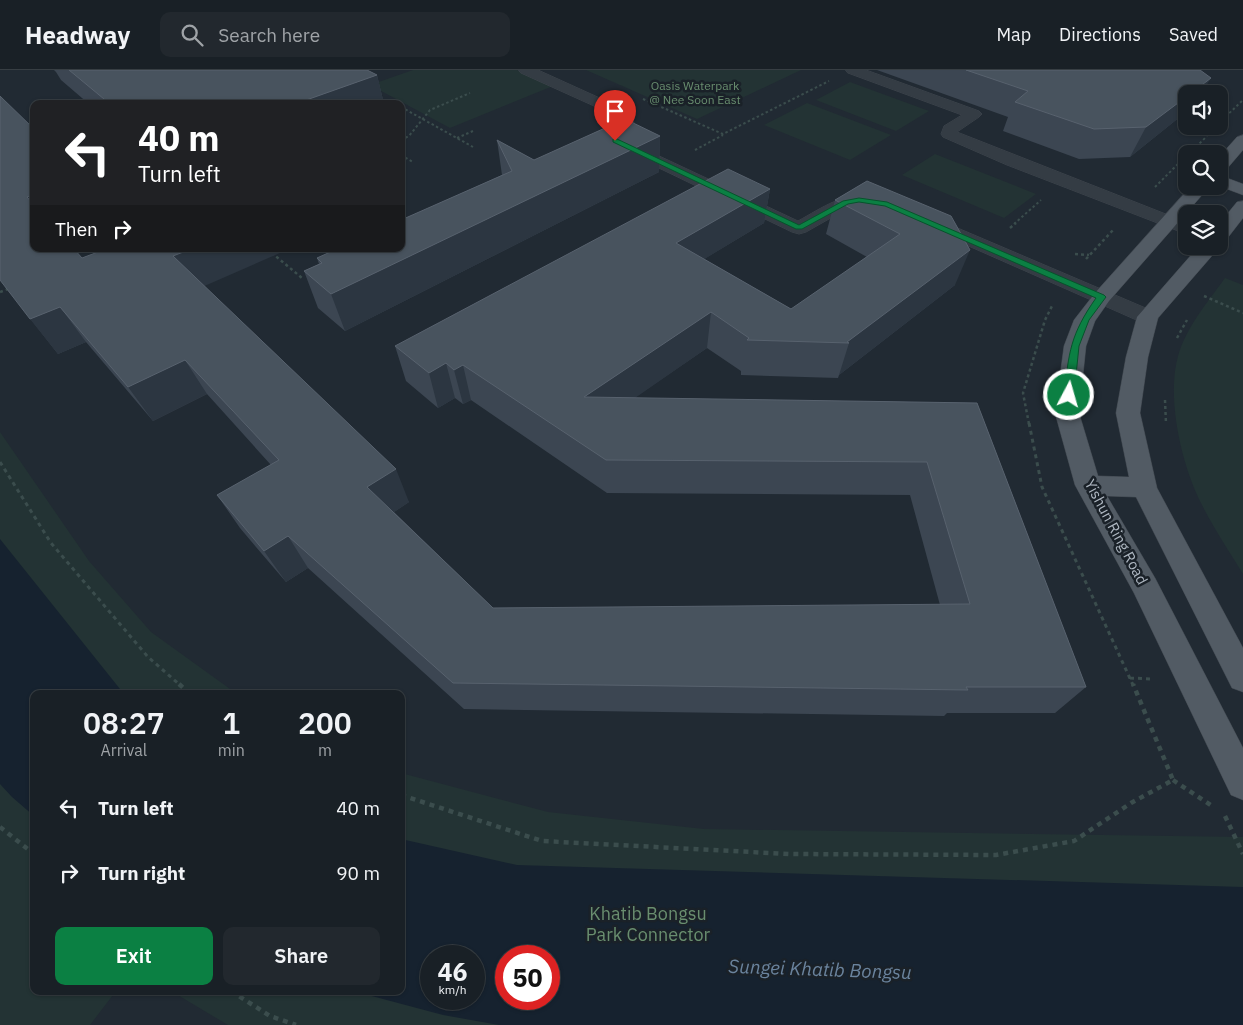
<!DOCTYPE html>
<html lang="en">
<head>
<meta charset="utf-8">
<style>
  :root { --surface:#192026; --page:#22282e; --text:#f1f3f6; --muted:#9fa3a7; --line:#373e43; --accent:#0b8043 }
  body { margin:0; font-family:"IBM Plex Sans",sans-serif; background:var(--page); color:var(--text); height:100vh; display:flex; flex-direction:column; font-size:19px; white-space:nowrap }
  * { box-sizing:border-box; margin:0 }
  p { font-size:16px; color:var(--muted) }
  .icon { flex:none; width:28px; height:28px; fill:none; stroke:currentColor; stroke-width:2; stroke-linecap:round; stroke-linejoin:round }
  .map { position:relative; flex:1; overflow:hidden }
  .panel { position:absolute; left:30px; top:620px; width:375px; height:305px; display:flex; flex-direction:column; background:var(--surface); border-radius:10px; box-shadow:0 1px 4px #0004,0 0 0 1px var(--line) }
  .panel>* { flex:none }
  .guide { position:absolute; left:30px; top:30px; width:375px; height:152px; border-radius:10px; box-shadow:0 1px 4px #0004,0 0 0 1px var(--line); background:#202124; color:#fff; overflow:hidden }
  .controls { position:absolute; left:1178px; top:15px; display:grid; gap:10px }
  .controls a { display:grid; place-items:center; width:50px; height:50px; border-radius:10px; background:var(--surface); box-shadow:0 1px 4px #0004,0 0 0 1px var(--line); font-size:25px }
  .speed { position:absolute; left:420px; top:875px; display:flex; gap:10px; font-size:25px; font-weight:700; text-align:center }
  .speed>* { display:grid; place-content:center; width:65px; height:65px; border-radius:50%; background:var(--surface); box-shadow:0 1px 4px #0004,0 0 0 1px var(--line); line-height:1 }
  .speed small { font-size:12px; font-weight:400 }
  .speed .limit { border:8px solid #d22; background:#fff; color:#111 }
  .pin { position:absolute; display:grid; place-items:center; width:42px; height:42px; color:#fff; margin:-51px -21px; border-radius:50% 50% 50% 0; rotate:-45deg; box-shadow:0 0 5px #0007 }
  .pin .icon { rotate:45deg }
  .me { position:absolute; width:55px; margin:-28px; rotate:6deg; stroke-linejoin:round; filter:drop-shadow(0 0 4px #0008) }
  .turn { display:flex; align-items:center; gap:18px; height:105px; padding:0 25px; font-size:22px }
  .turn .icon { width:65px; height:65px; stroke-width:2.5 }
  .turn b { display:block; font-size:35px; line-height:42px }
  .then { display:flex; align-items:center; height:48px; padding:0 25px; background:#0003; gap:10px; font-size:19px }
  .eta { display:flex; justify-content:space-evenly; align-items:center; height:85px; text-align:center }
  .eta b { font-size:30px; font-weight:600; line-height:35px }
  .action { display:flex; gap:10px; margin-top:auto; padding:10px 25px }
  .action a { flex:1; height:58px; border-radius:10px; background:var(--accent); color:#fff; font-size:20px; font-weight:600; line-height:58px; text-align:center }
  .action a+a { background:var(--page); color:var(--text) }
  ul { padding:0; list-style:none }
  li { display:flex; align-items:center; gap:15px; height:65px; padding:0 25px }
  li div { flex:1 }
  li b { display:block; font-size:19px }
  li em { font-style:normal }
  header { display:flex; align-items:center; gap:30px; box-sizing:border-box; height:70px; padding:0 25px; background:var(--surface); border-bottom:1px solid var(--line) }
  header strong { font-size:24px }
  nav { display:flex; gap:28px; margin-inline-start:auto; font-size:18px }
  .search { width:350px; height:45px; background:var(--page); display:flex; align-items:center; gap:12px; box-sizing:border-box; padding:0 18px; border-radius:10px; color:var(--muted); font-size:19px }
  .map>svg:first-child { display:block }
  .green { fill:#233334; fill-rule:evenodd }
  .water { fill:#16222f; fill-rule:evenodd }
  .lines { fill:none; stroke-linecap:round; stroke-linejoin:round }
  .minor-casing { stroke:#3e454d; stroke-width:1 }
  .major-casing { stroke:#3e454d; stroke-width:1 }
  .path-far3 { stroke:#3b4d4d; stroke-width:2; stroke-dasharray:2.5 2.5; stroke-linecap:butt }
  .path-far2 { stroke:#3b4d4d; stroke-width:2.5; stroke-dasharray:3 3; stroke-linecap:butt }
  .path-far1 { stroke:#3b4d4d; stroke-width:3; stroke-dasharray:4 4; stroke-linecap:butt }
  .path { stroke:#3b4d4d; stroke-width:4.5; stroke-dasharray:5 5; stroke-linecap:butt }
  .minor { fill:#343c44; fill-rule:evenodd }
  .major { fill:#525b64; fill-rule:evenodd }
  .wall { fill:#3c4652 }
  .shaded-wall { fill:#2c3641 }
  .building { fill:#48535e; stroke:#58626e }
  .route { fill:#0b8043; stroke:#07532c }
  .labels { text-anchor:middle; stroke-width:5; stroke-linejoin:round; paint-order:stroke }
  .far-park-label { font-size:12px; fill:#698e6f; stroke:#1a2128 }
  .street-label { font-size:15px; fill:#aeb7c1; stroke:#1a2128 }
  .near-park-label { font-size:18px; fill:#698e6f; stroke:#1a2128 }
  .near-water-label { font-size:19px; font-style:italic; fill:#6a839d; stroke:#1a2128 }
</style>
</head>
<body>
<header>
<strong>Headway</strong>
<div class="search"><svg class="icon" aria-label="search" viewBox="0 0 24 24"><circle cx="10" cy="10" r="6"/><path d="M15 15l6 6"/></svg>Search here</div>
<nav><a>Map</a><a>Directions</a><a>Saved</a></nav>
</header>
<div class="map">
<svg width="1243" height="955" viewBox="0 0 1243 955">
  <rect width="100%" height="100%" fill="#212a33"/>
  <path class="green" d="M 413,0 L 517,0 L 553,16 L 450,58 L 370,15 Z
    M 586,0 L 801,0 L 697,49 Z
    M 850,12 L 929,41 L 896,61 L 816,30 Z
    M 807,33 L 891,65 L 850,90 L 764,55 Z
    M 935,84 L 1036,124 L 1004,148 L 902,105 Z
    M 1225,208 L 1243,215 L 1243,504 C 1229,481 1214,459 1202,435 C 1182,397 1166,329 1178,286 C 1187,256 1207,233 1225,208 Z
    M 0,362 L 89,491 L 151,562 L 237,624 L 34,624 L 34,921 L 116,921 L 90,955 L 0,955 Z
    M 401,703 L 548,742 L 704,759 L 1243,767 L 1243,955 L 228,955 L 171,921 L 401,921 ZM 431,886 L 474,886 L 474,929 L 431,929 ZM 506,886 L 549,886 L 549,929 L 506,929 Z"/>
  <path class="water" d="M 0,469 L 124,624 L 34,624 L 34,746 L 12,727 L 0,714 Z
    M 401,769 L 517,795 L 1243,817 L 1243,955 L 499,955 L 443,945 L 353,921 L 401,921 ZM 431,886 L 474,886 L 474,929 L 431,929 ZM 506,886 L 549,886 L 549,929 L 506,929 Z"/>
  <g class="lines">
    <g class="minor-casing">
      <path id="minor" d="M 519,0 L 538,0 L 624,39 L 634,52 L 632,61 L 625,70 L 798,151 C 822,138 846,120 874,127 L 877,131 L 874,135 L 850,137 L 806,162 L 799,164 L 792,162 L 609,74 L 607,71 L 616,60 L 618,52 L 614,45 L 521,3 Z
        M 846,0 L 866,0 L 979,41 L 982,44 L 979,47 L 957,62 L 1186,152 L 1186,164 L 1007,95 L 943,67 L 941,64 L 944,56 L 962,45 L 848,3 Z
        M 927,145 L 1155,242 L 1159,247 L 1155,252 L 1148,254 L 1141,252 L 921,155 L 918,151 L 921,147 Z"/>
    </g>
    <g class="major-casing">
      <path id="major" d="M 1243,65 L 1243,80 L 1225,101 L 1219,102 L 1219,87 L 1237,67 Z
        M 1219,105 L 1243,114 L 1243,125 L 1219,116 Z
        M 1191,116 L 1210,116 L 1109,231 L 1095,251 L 1086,276 L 1079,343 L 1098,406 L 1129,407 L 1116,343 L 1126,287 L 1137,247 L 1199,176 L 1219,175 L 1217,180 L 1158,248 L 1148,287 L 1140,343 L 1157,418 L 1243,578 L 1243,622 L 1232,618 L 1136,427 L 1107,426 L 1155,508 L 1243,678 L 1243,730 L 1231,725 L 1134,523 L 1075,415 L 1055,343 L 1064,276 L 1074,250 L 1095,223 Z
        M 1243,131 L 1243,148 L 1226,170 L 1219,172 L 1219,154 L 1237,132 Z"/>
    </g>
    <path class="path-far3" d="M 643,29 L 723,64 L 829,11
      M 401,37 L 473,77
      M 1222,50 L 1243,30
      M 457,68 L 473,61
      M 401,70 L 409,66 L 430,40 L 470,23
      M 695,80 L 723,65
      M 1189,84 L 1207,66
      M 401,85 L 413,92
      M 1155,117 L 1186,86
      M 1014,154 L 1041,130"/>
    <path class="path-far2" d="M 1010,158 L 1016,153
      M 267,179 L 302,208
      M 1075,184 L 1089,185
      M 1086,189 L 1114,159
      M 0,222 L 11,218
      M 1204,226 L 1243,243
      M 1177,268 L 1187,250
      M 1165,330 L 1166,354
      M 1029,354 L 1023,323 L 1045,250 L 1052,236"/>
    <path class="path-far1" d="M 1029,353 L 1042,417 L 1133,615
      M 0,392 L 51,473 L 148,587 L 180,615
      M 1130,608 L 1152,609"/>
    <path class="path" d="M 179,614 L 190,624
      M 1173,710 L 1212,736
      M 401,725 L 542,771 L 789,784 L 996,785 L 1074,771 L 1131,733 L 1173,710 L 1133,614
      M 1225,746 L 1243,784
      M 0,757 L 34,784
      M 231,921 L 270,946 L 296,955"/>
    <use href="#minor" class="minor"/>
    <use href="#major" class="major"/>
  </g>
  <path class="wall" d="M 54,0 L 367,0 L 377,5 L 384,34 L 89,34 L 61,10 L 56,2 Z
    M 877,0 L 1200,0 L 1186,24 L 1186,42 L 1130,87 L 1079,89 L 1003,61 L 1008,47 Z
    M 660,66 L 659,102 L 345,261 L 318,238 L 304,201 L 319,194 L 317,188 L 502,105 L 497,70 L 534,90 Z
    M 867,111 L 955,215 L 839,305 L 838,308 L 741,305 L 741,301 L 707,278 L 634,328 L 977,333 L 1086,617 L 1055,643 L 947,643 L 944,646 L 464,639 L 308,498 L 286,512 L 256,477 L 240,458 L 217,425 L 271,395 L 207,324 L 153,351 L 86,272 L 58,284 L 0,210 L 34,179 L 82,188 L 204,216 L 409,432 L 394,442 L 493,538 L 940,535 L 910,425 L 607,423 L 471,330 L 463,334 L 455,328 L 438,338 L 406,311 L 395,276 L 770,119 L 764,153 L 704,189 L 791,239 L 867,187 L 826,164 L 835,130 Z"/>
  <path class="shaded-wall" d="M 377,5 L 384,34 L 295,34 Z
    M 1211,8 L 1201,24 L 1190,24 Z
    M 1186,27 L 1186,42 L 1130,87 L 1146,57 Z
    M 660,66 L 659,102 L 345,261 L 331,224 Z
    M 770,119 L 764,153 L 673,208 L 676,173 Z
    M 34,125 L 34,137 L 27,127 Z
    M 191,179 L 289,179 L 193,221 L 173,186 Z
    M 970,180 L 955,215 L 839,305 L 849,273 L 847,272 Z
    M 60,237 L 86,272 L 58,284 L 30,249 Z
    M 711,242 L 707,278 L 586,362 L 584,327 Z
    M 185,290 L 207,324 L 153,351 L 128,317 Z
    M 446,293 L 455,328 L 438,338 L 429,303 Z
    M 463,295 L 471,330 L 463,334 L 454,300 Z
    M 396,399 L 409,432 L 382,450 L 367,417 Z
    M 288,466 L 308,498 L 286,512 L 264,481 Z"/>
  <path class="building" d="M 69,0 L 367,0 L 377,5 L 295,34 L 110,34 Z
    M 966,0 L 1200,0 L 1211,8 L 1190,24 L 1186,24 L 1186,27 L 1146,57 L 1094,59 L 1015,32 L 1028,21 Z
    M 0,26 L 34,59 L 34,125 L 27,127 L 34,135 L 34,179 L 74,179 L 82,188 L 106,179 L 191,179 L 173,186 L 396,399 L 367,417 L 493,538 L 970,534 L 927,392 L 606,390 L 463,295 L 454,300 L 446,293 L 429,303 L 395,276 L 728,99 L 770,119 L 676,173 L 791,239 L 900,164 L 835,130 L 867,111 L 951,146 L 970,180 L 847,272 L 849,273 L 747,270 L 749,268 L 711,242 L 584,327 L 977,333 L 1086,617 L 966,617 L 968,620 L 453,613 L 288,466 L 264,481 L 233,444 L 217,425 L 279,390 L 185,290 L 128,317 L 60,237 L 30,249 L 0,210 Z
    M 625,49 L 660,66 L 331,224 L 304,201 L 322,193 L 317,188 L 337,179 L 401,179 L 401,150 L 512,101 L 497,70 L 534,90 Z"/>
  <path class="route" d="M 613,69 L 617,69 L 799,155 L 843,131 L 859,128 L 887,132 L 1104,225 L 1106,227 L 1089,250 L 1079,276 L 1074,325 L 1069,329 L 1064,325 C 1069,282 1070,265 1096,228 L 885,136 L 859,132 L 848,134 L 802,159 L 796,159 L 613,72 Z"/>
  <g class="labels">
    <g class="far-park-label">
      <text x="695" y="20">Oasis Waterpark<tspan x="695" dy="14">@ Nee Soon East</tspan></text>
    </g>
    <g class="street-label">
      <text transform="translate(1116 462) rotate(62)" y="5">Yishun Ring Road</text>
    </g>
    <g class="near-park-label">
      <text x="648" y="850">Khatib Bongsu<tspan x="648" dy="21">Park Connector</tspan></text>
    </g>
    <g class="near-water-label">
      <text transform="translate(820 899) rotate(2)" y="7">Sungei Khatib Bongsu</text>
    </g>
  </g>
</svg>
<div class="controls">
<a><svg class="icon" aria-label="sound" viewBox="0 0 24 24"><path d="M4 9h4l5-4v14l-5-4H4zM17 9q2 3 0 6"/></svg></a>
<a><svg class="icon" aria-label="search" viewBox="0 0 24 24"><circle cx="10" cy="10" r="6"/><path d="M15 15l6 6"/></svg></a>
<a><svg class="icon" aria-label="layers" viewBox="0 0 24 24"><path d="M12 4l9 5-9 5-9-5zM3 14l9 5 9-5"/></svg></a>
</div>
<div class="speed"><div>46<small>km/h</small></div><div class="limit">50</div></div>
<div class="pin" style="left:615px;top:71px;background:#d93025"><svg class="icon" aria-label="arrive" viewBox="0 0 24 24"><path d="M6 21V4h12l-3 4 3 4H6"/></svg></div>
<svg class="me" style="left:1069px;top:325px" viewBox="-20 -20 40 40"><circle r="17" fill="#0b8043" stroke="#fff" stroke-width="3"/><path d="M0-11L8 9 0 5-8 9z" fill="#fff"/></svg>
<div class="guide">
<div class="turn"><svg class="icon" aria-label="left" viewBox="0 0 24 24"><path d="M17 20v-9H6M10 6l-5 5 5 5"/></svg><div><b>40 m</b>Turn left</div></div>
<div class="then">Then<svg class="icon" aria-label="right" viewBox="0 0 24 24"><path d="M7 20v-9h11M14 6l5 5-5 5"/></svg></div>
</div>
<section class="panel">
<div class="eta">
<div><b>08:27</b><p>Arrival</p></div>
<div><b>1</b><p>min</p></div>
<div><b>200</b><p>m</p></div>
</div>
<ul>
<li><svg class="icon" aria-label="left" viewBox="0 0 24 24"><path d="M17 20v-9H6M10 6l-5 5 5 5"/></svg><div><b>Turn left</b></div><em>40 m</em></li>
<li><svg class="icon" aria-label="right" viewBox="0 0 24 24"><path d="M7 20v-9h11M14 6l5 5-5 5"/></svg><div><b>Turn right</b></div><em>90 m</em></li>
</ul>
<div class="action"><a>Exit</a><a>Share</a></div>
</section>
</div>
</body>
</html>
